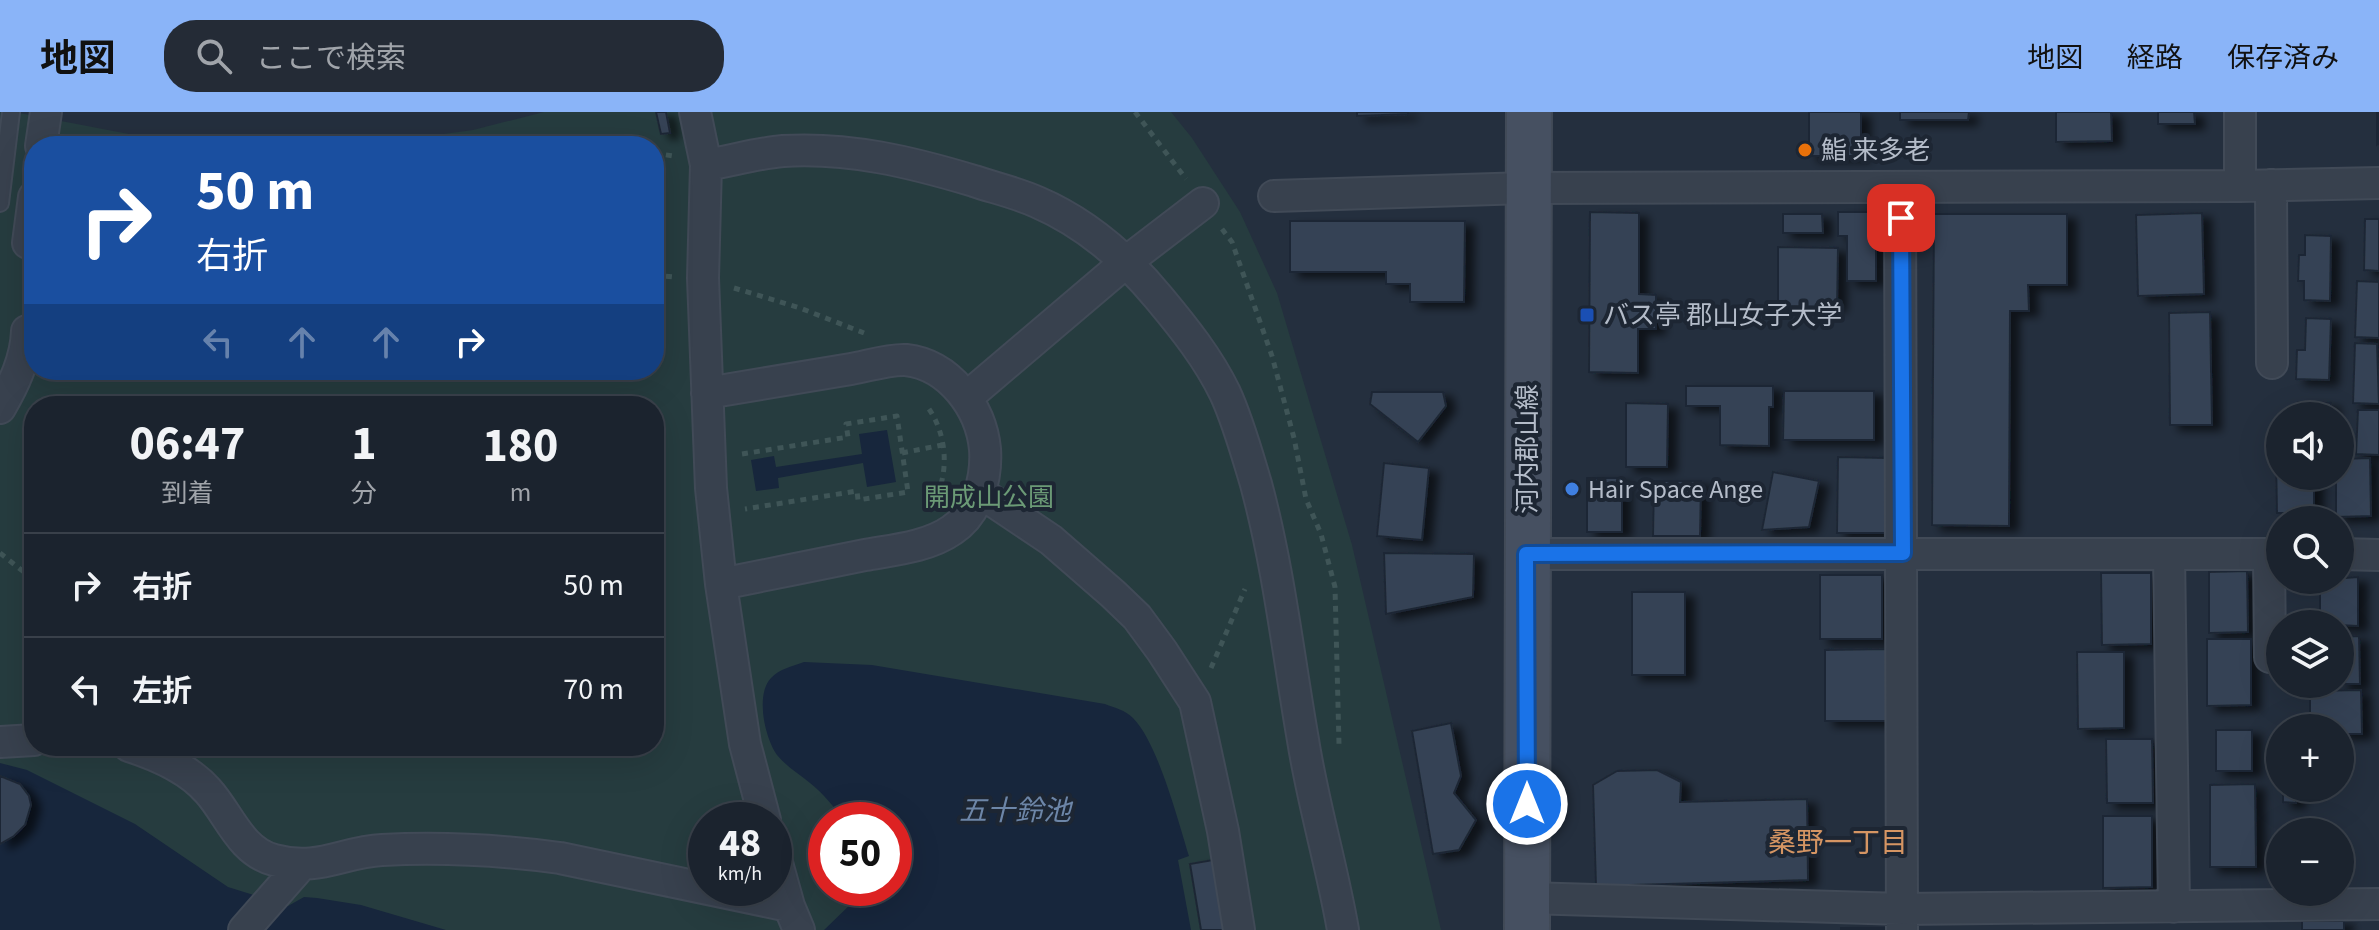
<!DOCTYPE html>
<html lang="ja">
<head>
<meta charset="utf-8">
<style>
  :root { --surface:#1b232e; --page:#242b36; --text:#f1f3f6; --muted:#a0a4aa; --line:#39404a; --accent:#8ab4f8 }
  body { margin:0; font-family:"Source Sans 3","Noto Sans JP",sans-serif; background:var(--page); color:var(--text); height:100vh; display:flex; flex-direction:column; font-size:30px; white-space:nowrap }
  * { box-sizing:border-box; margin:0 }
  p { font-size:26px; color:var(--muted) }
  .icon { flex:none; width:44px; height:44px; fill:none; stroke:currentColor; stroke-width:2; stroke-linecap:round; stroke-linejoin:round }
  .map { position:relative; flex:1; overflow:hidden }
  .sheet { position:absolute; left:24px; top:284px; width:640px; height:360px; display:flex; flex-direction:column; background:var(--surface); border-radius:32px; box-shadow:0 8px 32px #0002,0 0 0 2px var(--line) }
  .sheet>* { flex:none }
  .hud { position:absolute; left:24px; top:24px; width:640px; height:244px; border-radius:32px; box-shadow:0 8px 32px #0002,0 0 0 2px var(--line); background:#1a4fa0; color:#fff; overflow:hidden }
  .controls { position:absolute; left:2266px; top:290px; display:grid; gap:16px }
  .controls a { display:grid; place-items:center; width:88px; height:88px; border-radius:50%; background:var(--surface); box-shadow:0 8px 32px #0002,0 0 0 2px var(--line); font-size:40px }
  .speed { position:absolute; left:688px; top:690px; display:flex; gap:16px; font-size:40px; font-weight:700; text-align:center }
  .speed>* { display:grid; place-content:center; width:104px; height:104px; border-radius:50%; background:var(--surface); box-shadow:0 8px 32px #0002,0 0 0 2px var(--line); line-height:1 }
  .speed small { font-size:20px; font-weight:400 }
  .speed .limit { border:12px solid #d22; background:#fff; color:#111 }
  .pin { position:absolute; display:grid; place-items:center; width:68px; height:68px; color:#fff; margin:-34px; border-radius:16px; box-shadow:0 4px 12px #0006 }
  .me { position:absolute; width:88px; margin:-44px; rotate:0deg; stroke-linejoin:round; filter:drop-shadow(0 0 6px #0008) }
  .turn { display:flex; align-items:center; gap:28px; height:168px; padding:0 40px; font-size:36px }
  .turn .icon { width:104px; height:104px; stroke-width:2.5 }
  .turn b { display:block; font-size:56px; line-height:68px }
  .lanes { display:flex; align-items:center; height:76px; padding:0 40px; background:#0003; justify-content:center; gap:40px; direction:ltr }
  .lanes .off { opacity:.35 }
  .eta { display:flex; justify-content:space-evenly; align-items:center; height:136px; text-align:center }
  .eta b { font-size:48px; font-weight:700; line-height:56px }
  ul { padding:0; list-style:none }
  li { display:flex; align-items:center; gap:24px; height:104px; padding:0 40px; border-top:2px solid var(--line) }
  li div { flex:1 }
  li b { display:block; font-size:30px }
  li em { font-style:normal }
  header { display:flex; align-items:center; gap:48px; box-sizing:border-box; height:112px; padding:0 40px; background:var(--accent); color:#111 }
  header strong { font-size:38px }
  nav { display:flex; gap:44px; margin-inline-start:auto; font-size:28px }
  .search { width:560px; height:72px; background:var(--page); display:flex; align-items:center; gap:20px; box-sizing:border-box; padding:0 28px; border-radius:32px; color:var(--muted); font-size:30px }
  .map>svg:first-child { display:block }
  .green { fill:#263c3f; fill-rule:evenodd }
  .water { fill:#17263c }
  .building { fill:#364354; stroke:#1f2835; stroke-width:2; filter:url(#shadow) }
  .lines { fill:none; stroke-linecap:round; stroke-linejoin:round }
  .lane-casing { stroke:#414a57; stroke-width:20 }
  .street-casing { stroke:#414a57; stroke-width:34 }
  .secondary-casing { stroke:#414a57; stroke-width:48 }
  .path { stroke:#3f5557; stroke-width:5; stroke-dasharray:6 6; stroke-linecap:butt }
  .lane { stroke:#38414e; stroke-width:16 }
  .street { stroke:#38414e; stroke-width:30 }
  .secondary { stroke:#465061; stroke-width:44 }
  .route-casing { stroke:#114b97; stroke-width:20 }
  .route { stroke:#1a73e8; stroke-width:14 }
  .food-dot { fill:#e8710a; stroke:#1d2633; stroke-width:3 }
  .transit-dot { fill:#1a4fb4; stroke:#1d2633; stroke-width:3 }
  .shop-dot { fill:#3f7fe0; stroke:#1d2633; stroke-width:3 }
  .labels { text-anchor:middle; stroke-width:8; stroke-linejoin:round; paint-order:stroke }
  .poi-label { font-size:26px; fill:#b4bcc9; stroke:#1d2633; text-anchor:start }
  .street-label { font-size:26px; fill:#b4bcc9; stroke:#1d2633 }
  .park-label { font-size:26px; fill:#6b9a76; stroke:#1d2633 }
  .water-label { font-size:28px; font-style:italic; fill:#6d86a8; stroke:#1d2633 }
  .neighbourhood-label { font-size:28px; fill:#d59563; stroke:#1d2633 }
</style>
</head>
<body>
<header>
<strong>地図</strong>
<div class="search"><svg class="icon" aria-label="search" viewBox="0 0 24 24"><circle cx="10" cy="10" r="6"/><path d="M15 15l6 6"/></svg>ここで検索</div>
<nav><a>地図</a><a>経路</a><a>保存済み</a></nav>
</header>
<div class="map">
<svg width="2379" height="818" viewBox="0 0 2379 818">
  <defs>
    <filter id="shadow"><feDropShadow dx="9" dy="5" stdDeviation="4" flood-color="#0009"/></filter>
  </defs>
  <rect width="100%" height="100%" fill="#242f3e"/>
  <path class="green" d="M 0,0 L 14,0 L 155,27 L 228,34 L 34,34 L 34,258 L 654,258 L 654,34 L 355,34 L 473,18 L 544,0 L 1171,0 L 1192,26 L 1240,100 L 1277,181 L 1352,433 L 1441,818 L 0,818 ZM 34,294 L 654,294 L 654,634 L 34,634 ZM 706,708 L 774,708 L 774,776 L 706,776 ZM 826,708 L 894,708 L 894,776 L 826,776 Z"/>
  <path class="water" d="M 887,318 L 896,370 L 867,375 L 863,351 L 778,366 L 779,376 L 756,379 L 751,348 L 774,344 L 776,355 L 862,342 L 859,322 Z
    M 804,550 L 872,553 L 1105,592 C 1115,596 1125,598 1133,606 C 1158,631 1178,709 1189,744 L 1178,748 L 1191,818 L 824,818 L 856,787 L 859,776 L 894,776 L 894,708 L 844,708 C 834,695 823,681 810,671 C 799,662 787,655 777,643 C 765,626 755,583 771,566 C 779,557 793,554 804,550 Z
    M 0,651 L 27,658 L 135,712 L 228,775 L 288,794 L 304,785 L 317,786 L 361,793 L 446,818 L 0,818 Z"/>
  <path class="building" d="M 656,0 L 666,0 L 670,21 L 661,22 Z
    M 1357,0 L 1408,0 L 1408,2 L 1357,4 Z
    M 1809,0 L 1861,0 L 1861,44 L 1809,44 Z
    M 1900,0 L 1969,0 L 1968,8 L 1900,8 Z
    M 2056,0 L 2111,0 L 2112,29 L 2056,30 Z
    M 2158,0 L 2194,0 L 2195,12 L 2158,12 Z
    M 2377,0 L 2379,0 L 2379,32 L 2377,33 Z
    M 1590,100 L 1639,101 L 1639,182 L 1656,183 L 1656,217 L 1638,217 L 1638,261 L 1589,260 Z
    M 1838,100 L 1883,100 L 1883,124 L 1876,124 L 1876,169 L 1847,169 L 1847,124 L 1838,124 Z
    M 2202,101 L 2204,182 L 2138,184 L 2136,103 Z
    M 1783,102 L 1822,102 L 1823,121 L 1783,121 Z
    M 1934,102 L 2067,102 L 2067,173 L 2028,173 L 2029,199 L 2010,199 L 2009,414 L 1932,413 Z
    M 2365,107 L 2379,107 L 2379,159 L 2364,158 Z
    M 1290,109 L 1465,109 L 1464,190 L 1410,190 L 1410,172 L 1386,172 L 1386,160 L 1290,160 Z
    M 2305,123 L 2331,124 L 2330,189 L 2304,188 L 2304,169 L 2298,169 L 2299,143 L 2305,143 Z
    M 1778,135 L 1838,136 L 1837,195 L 1778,194 Z
    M 2357,169 L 2379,170 L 2379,226 L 2355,225 Z
    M 2210,200 L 2212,313 L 2170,313 L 2169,201 Z
    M 2306,206 L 2331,207 L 2329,268 L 2296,267 L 2297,238 L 2305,238 Z
    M 2355,231 L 2377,232 L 2379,292 L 2353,291 Z
    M 1686,274 L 1773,274 L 1773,295 L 1769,295 L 1769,334 L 1720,333 L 1720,294 L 1686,294 Z
    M 1784,279 L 1874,279 L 1874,328 L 1783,328 Z
    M 1372,280 L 1443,280 L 1446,294 L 1418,330 L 1370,292 Z
    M 2298,290 L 2331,291 L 2330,304 L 2297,304 Z
    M 1626,291 L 1668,292 L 1667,355 L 1626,355 Z
    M 2358,298 L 2379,298 L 2379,343 L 2356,342 Z
    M 1838,345 L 1886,346 L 1885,421 L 1837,421 Z
    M 2370,346 L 2371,404 L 2336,405 L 2336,364 L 2340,364 L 2340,347 Z
    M 2276,347 L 2280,347 L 2280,364 L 2314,364 L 2314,401 L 2277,401 Z
    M 1384,351 L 1429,356 L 1422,428 L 1377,424 Z
    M 1773,360 L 1819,369 L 1809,415 L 1762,418 Z
    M 1587,366 L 1622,366 L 1622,420 L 1587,420 Z
    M 1654,369 L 1701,369 L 1700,424 L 1653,424 Z
    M 1384,441 L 1474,442 L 1473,485 L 1386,502 Z
    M 2247,459 L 2248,520 L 2209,521 L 2209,460 Z
    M 2101,461 L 2151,461 L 2151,532 L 2102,533 Z
    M 1820,463 L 1882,463 L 1882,527 L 1820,527 Z
    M 2358,465 L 2358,514 L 2320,512 L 2320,468 Z
    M 1632,480 L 1685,480 L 1685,563 L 1632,563 Z
    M 2359,524 L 2360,572 L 2340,572 L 2340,525 Z
    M 2207,527 L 2251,527 L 2251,593 L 2207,594 Z
    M 1888,537 L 1888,609 L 1825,609 L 1825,538 Z
    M 2077,540 L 2124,540 L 2124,616 L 2078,617 Z
    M 2361,578 L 2362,622 L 2340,622 L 2340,616 L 2310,616 L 2310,579 Z
    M 1451,611 L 1461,664 L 1454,681 L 1476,708 L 1459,738 L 1433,742 L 1412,619 Z
    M 2216,618 L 2252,618 L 2252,659 L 2216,659 Z
    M 2106,627 L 2152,627 L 2153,691 L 2107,691 Z
    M 2270,631 L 2280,631 L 2280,658 L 2270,659 Z
    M 1657,658 L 1681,670 L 1680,690 L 1807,687 L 1808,768 L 1596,774 L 1593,673 L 1617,659 Z
    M 0,664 L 20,672 L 29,684 L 31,693 L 25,713 L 14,724 L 0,732 Z
    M 2255,672 L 2256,755 L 2210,755 L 2210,673 Z
    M 2283,676 L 2296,676 L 2296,691 L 2283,690 Z
    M 2103,704 L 2152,704 L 2152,775 L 2103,776 Z
    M 1219,747 L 1230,818 L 1201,818 L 1190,752 Z
    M 2302,809 L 2344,809 L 2344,818 L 2302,818 Z
    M 1841,816 L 1887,816 L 1887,818 L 1841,818 Z"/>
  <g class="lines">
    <g class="lane-casing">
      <path id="lane" d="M 0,91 L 11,0"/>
    </g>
    <g class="street-casing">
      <path id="street" d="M 695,0 L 706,53 L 703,166 L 711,376 L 721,472 L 745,632 L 765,708
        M 41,34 L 46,0
        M 706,53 C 731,49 758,41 783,39 C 849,35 911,50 974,69 C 995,76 1017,81 1037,90 C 1086,111 1126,146 1159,186 C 1184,216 1208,246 1225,281 C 1238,309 1247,342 1256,372 C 1279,457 1288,542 1303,628 C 1313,692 1332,754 1343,818
        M 2271,73 L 2272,251
        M 2240,74 L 2240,0
        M 1900,76 L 1902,818
        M 1274,84 L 1529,76 L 2240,74 L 2379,71
        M 28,131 L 34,85
        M 707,281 C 755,273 803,265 851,257 C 868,254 889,247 906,248 C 950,253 981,296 985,337 C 987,366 978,401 952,418 C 928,435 893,438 865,443 C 817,453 769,462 721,472
        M 966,286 L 1126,150 L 1203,91
        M 0,296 C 14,272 26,247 27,219
        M 981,381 L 1051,428 L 1113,482 L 1137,505 L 1162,539 L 1195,590 L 1223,719 L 1239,818
        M 1526,442 L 2280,442
        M 2169,442 L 2174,795
        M 2269,442 L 2270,545
        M 2340,442 L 2379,443
        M 0,630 L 34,628
        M 129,634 C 157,643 188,656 208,679 C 229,702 240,739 274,748 C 318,760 342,740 382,738 C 441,735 501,738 560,746 L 789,794
        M 774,740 L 789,794 L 799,818
        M 1527,786 L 1902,797 L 2379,792
        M 244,818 L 302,752"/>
    </g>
    <g class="secondary-casing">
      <path id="secondary" d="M 1527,818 L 1529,0"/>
    </g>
    <path class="path" d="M 1135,0 L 1186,67
      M 654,41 L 673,44
      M 1222,117 L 1232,130 L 1272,244 L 1294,326 L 1306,387 L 1321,422 L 1335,475 L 1339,632
      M 654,163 L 674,165
      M 734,176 L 800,196 L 864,221
      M 27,190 L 27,160
      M 929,297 C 947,323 950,363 933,390
      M 902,341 L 942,333
      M 742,342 L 848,325 L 846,312 L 897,304 L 908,380 L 858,388 L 857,379 L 745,397
      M 0,441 L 34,468
      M 1211,556 L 1245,477"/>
    <use href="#lane" class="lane"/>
    <use href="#street" class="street"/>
    <use href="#secondary" class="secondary"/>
  </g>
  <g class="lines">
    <g class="route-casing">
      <path id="route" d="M 1527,692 L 1526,442 L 1903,441 L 1901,106"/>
    </g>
    <use href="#route" class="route"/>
  </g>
  <circle class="food-dot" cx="1805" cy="38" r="8"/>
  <rect class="transit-dot" x="1579" y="195" width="16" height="16" rx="4"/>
  <circle class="shop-dot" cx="1572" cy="377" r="8"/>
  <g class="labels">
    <g class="poi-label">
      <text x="1821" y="47">鮨 来多老</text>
      <text x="1603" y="212">バス亭 郡山女子大学</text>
      <text x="1588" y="386">Hair Space Ange</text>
    </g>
    <g class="street-label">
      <text transform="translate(1527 337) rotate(-90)" y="9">河内郡山線</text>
    </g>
    <g class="park-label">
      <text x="989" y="394">開成山公園</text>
    </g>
    <g class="water-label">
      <text x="1015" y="708">五十鈴池</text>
    </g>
    <g class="neighbourhood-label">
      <text x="1838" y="740">桑野一丁目</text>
    </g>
  </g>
</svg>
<div class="controls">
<a><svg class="icon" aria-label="sound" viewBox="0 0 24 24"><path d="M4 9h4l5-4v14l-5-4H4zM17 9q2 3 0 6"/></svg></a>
<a><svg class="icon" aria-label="search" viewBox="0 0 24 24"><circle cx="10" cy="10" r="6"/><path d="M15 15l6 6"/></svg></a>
<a><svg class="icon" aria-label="layers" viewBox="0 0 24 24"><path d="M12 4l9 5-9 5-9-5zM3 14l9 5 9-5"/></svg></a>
<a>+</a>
<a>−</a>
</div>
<div class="speed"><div>48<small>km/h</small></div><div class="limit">50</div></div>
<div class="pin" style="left:1901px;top:106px;background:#d93025"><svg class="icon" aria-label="arrive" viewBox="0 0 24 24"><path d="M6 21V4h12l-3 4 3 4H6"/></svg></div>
<svg class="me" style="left:1527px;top:692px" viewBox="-20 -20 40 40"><circle r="17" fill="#1a73e8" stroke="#fff" stroke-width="3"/><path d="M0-11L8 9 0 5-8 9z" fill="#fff"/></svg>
<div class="hud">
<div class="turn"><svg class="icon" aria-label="right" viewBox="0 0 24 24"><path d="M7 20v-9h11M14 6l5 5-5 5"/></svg><div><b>50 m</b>右折</div></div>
<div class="lanes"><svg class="icon off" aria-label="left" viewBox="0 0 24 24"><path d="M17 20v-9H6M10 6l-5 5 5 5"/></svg><svg class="icon off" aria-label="ahead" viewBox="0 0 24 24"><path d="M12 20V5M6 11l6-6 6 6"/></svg><svg class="icon off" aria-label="ahead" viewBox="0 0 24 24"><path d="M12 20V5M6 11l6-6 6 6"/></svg><svg class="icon" aria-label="right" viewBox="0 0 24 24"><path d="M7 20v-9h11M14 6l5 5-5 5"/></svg></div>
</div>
<section class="sheet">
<div class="eta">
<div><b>06:47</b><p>到着</p></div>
<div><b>1</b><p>分</p></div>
<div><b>180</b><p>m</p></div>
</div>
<ul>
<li><svg class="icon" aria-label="right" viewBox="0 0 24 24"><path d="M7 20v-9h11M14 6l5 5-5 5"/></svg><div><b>右折</b></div><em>50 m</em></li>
<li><svg class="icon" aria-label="left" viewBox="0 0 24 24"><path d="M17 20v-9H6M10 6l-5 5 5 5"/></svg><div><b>左折</b></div><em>70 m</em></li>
</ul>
</section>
</div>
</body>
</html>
